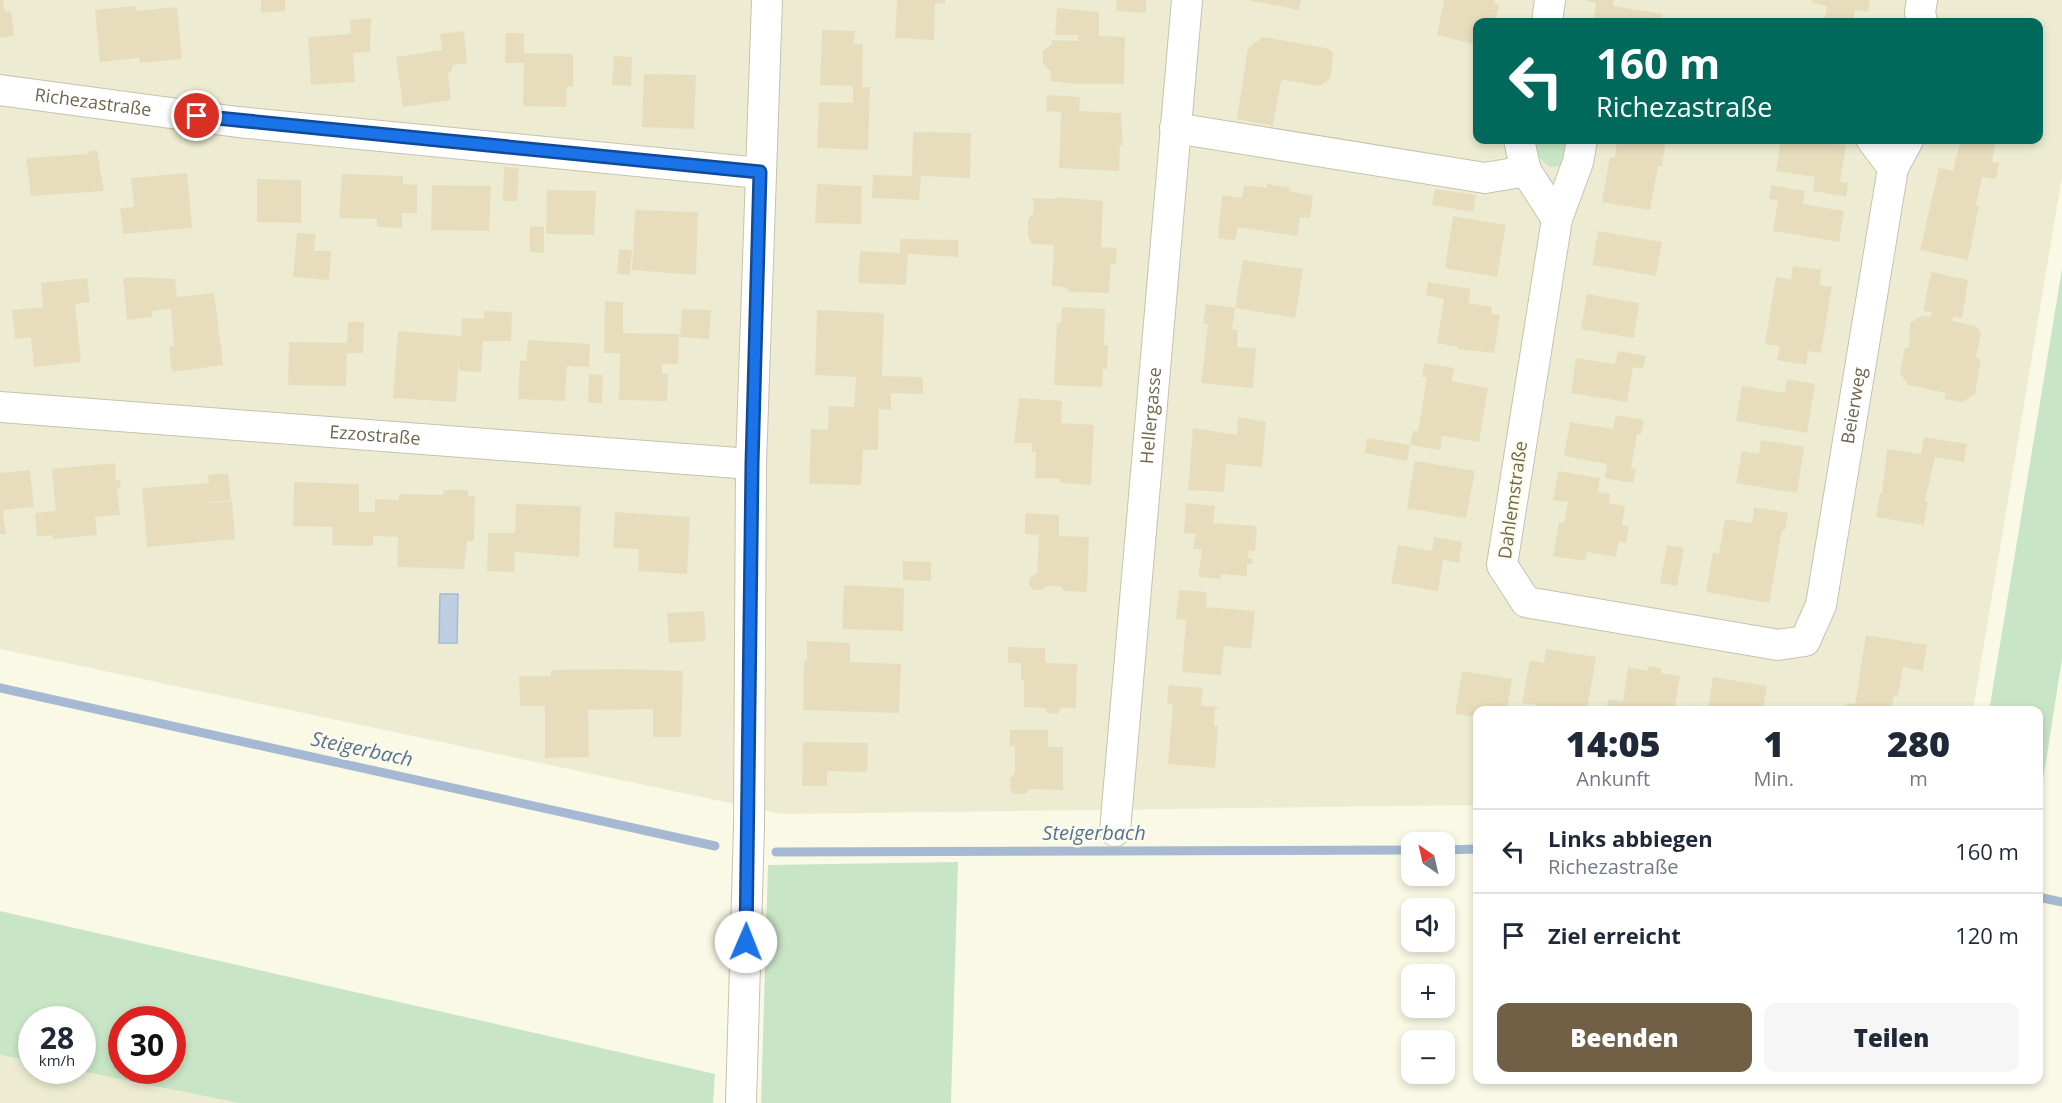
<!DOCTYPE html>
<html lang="de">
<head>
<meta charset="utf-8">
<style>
  :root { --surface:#fff; --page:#f6f6f7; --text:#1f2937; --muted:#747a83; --line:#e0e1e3; --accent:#716046 }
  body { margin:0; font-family:"Open Sans",sans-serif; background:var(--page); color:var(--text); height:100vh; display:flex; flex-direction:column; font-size:22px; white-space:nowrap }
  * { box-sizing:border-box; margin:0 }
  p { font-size:20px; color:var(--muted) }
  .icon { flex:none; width:33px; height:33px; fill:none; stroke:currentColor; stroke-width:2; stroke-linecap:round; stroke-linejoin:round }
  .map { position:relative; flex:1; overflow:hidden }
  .details { position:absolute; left:1473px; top:706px; width:570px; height:378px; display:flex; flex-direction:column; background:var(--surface); border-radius:12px; box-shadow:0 3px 9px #0003 }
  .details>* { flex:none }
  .guide { position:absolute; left:1473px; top:18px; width:570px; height:126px; border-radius:12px; box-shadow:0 3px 9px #0003; background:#00695c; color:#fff; overflow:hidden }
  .needle { width:39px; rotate:326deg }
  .fabs { position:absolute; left:1401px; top:832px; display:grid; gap:12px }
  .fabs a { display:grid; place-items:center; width:54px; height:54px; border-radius:12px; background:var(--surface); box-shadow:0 3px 9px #0003; font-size:30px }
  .speed { position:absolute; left:18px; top:1006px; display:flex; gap:12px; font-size:30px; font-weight:700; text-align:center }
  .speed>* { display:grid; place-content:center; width:78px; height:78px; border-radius:50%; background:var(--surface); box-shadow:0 3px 9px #0003; line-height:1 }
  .speed small { font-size:15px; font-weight:400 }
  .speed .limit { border:9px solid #d22; background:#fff; color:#111 }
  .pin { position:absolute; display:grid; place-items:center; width:51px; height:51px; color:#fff; margin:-26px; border:3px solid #fff; border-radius:50%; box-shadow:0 2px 6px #0007 }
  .me { position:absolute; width:66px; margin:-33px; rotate:1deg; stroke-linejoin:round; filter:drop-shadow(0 0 4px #0008) }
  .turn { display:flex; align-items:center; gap:21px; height:126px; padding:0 24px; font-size:27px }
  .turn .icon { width:78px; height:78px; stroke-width:2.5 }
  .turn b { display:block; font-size:42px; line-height:51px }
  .eta { display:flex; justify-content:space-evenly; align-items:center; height:102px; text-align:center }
  .eta b { font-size:36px; font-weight:800; line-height:42px }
  .button { display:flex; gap:12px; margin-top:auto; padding:12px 24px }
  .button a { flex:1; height:69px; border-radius:12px; background:var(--accent); color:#fff; font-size:24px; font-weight:800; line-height:69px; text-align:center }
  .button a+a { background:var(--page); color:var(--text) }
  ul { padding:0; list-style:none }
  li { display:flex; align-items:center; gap:18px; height:84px; padding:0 24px; border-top:2px solid var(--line) }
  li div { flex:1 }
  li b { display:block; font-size:22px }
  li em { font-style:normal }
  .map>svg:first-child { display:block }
  .residential { fill:#edecd3; fill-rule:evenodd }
  .green { fill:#c8e6c6; fill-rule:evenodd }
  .water { fill:#bdcfe1; stroke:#a5bad2; stroke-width:1.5 }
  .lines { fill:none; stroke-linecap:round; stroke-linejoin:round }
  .stream { stroke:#a5bad2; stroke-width:9 }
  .building { fill:#e7ddbc }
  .street-casing { stroke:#c7c2ac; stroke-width:32 }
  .street { stroke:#fff; stroke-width:30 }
  .route-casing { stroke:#114b97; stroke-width:15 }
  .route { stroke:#1a73e8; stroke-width:10 }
  .labels { text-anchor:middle; stroke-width:5; stroke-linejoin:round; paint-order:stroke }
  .street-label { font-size:18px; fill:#70674e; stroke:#fdfcec }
  .water-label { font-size:20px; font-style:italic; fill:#547295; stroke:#fdfcec }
</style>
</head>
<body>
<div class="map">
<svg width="2062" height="1103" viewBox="0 0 2062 1103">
  <rect width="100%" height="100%" fill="#faf9e6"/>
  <path class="residential" d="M 0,0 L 2062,0 L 2062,177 L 1973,711 L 1478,711 L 1477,805 L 782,814 L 0,649 ZM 1478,22 L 2038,22 L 2038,140 L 1478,140 Z
    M 0,1055 L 31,1061 L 32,1071 L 80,1071 L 239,1103 L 0,1103 Z"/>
  <path class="green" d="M 1531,140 L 1573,140 L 1565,165 L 1550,167 L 1537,156 Z
    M 2062,269 L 2062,659 L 2039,806 L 2038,711 L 1989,711 Z
    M 958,862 L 951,1103 L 761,1103 L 768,865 Z
    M 0,911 L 715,1074 L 713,1103 L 239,1103 L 80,1071 L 82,1071 L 82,1020 L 32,1020 L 31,1061 L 0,1055 ZM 122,1020 L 172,1020 L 172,1071 L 122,1071 Z"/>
  <path class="water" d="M 440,594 L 458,594 L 457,643 L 439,643 Z"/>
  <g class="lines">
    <path class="stream" d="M 0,688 L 715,846
      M 1444,850 L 1478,849
      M 776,852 L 1412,850
      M 2038,897 L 2062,902"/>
  </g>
  <path class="building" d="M 0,0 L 3,0 L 5,12 L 11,11 L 14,36 L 0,38 Z
    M 261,0 L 285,0 L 285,11 L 261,13 Z
    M 897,0 L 945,0 L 945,4 L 935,3 L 934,40 L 895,38 Z
    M 1117,0 L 1146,0 L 1146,13 L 1116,11 Z
    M 1248,0 L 1301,0 L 1299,10 Z
    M 1444,0 L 1495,0 L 1494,4 L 1499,5 L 1496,20 L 1478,22 L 1478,42 L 1473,44 L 1437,35 Z
    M 1585,0 L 1614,0 L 1613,6 L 1663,14 L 1661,22 L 1593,22 L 1596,3 Z
    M 1812,0 L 1870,0 L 1868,12 L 1855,10 L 1853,22 L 1824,22 L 1827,6 L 1812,3 Z
    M 136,6 L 136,11 L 177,7 L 182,59 L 140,63 L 139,58 L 100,62 L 95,10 Z
    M 1057,8 L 1099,12 L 1099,36 L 1125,37 L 1124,84 L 1077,84 L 1050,81 L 1051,72 L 1043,63 L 1043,51 L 1052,44 L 1052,40 L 1078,41 L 1078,35 L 1055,35 Z
    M 371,18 L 370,52 L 353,53 L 355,82 L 311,85 L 308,37 L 351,34 L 350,20 Z
    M 822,30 L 855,31 L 854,44 L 863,44 L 862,87 L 870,87 L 868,150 L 817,148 L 819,102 L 853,103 L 853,86 L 820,85 Z
    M 464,31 L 467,63 L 453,65 L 451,72 L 448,73 L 451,100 L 403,107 L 396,57 L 442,50 L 440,34 Z
    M 506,33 L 524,33 L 524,53 L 573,54 L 573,87 L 567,86 L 566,107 L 523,106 L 524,63 L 505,63 Z
    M 1263,37 L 1326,48 L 1333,52 L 1331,78 L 1320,86 L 1283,80 L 1281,82 L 1273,126 L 1237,119 L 1248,48 Z
    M 614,56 L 632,57 L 631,86 L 612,85 Z
    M 644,74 L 696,75 L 694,129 L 642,127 Z
    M 1047,95 L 1080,97 L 1079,111 L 1121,113 L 1123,146 L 1120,145 L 1119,171 L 1059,168 L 1061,112 L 1046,111 Z
    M 913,132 L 971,133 L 970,178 L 921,176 L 919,200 L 872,198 L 873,175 L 912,176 Z
    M 1617,140 L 1666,140 L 1662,166 L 1658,166 L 1650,210 L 1602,202 L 1610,157 L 1615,158 Z
    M 1781,140 L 1808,140 L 1846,146 L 1840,182 L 1848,183 L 1846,197 L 1813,191 L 1815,177 L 1776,171 Z
    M 1961,140 L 2001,140 L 1995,143 L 1992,162 L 1999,163 L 1996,179 L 1982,177 L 1976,205 L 1979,206 L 1968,260 L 1920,250 L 1939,168 L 1953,171 Z
    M 97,150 L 104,191 L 31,196 L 26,158 L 89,154 L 89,151 Z
    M 504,167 L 519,168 L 517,201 L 503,201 Z
    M 187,173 L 192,228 L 123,234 L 120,208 L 134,207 L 131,178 Z
    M 342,174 L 403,176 L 403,184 L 417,185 L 417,213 L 402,213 L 402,228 L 377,227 L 377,219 L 339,218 Z
    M 257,179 L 301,180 L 301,223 L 257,222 Z
    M 817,184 L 862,186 L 861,224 L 815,223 Z
    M 1267,184 L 1290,188 L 1289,191 L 1313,196 L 1310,218 L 1300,217 L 1297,236 L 1238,227 L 1235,241 L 1218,238 L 1222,195 L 1242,198 L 1244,185 L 1267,188 Z
    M 432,185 L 491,186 L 489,231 L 431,230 Z
    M 1771,185 L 1805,191 L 1803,204 L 1844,211 L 1839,242 L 1773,231 L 1778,200 L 1769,199 Z
    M 1435,189 L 1476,195 L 1473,212 L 1432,205 Z
    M 547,190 L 596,191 L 594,235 L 546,234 Z
    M 1056,197 L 1103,201 L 1101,247 L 1117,248 L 1116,264 L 1111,264 L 1109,293 L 1069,292 L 1065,287 L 1052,286 L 1054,245 L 1032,244 L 1028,236 L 1028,219 L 1033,214 L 1034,201 L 1030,198 L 1056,199 Z
    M 635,210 L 698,212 L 696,275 L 632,270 Z
    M 1453,216 L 1506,225 L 1497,277 L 1445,268 Z
    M 530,226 L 544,227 L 544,253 L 530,252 Z
    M 1598,231 L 1662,242 L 1656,276 L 1592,265 Z
    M 297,233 L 316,234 L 314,251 L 331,251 L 329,280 L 293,277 Z
    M 900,239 L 958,240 L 958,257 L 908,254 L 906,285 L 858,283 L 860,251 L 900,253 Z
    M 619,249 L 632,250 L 630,275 L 617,274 Z
    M 1243,260 L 1303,269 L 1295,318 L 1235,308 Z
    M 1793,266 L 1822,270 L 1819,285 L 1832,287 L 1821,353 L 1808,351 L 1806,365 L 1777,360 L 1780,346 L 1765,344 L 1776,277 L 1791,280 Z
    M 1931,272 L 1968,280 L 1962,318 L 1953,316 L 1952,321 L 1976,326 L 1981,333 L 1976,357 L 1981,360 L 1975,394 L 1962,402 L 1944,399 L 1946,393 L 1908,385 L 1900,373 L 1905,348 L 1909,348 L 1910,323 L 1922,316 L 1931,317 L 1932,312 L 1923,311 Z
    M 136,277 L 175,279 L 177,297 L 214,293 L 223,365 L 172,372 L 169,347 L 174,346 L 171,309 L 152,311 L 152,317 L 127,320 L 123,278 Z
    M 87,278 L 90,302 L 75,304 L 81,362 L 34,367 L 31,337 L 15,339 L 12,310 L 43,307 L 41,283 Z
    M 1428,282 L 1471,289 L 1468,303 L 1492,307 L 1491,314 L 1500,315 L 1494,353 L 1458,349 L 1458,347 L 1437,343 L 1444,299 L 1426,295 Z
    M 1587,294 L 1639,303 L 1634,338 L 1581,329 Z
    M 605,301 L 623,302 L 623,333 L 679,334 L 678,364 L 662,364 L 662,374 L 668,374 L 667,401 L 619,400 L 620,353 L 604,353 Z
    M 1206,304 L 1235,308 L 1232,329 L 1238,330 L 1237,347 L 1256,348 L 1253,388 L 1201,383 L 1208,325 L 1203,324 Z
    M 1062,307 L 1105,309 L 1104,345 L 1108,345 L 1107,369 L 1103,369 L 1102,387 L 1054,385 L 1057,323 L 1061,323 Z
    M 682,309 L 711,310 L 709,339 L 680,337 Z
    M 817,310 L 884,313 L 882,376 L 923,377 L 923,394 L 891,393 L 891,410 L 879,409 L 878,450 L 863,450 L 861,485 L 809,484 L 811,429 L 828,430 L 829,406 L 854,407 L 856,377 L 815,375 Z
    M 484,311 L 512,312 L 511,341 L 483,341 L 481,372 L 459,371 L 459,355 L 456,402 L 393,398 L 398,331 L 461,336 L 462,318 L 484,319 Z
    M 348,322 L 364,322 L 363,353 L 347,353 L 346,386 L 288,385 L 289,342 L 347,343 Z
    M 528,340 L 590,344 L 589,367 L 567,366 L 565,401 L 518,399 L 520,361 L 526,361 Z
    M 1618,351 L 1646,356 L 1643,369 L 1633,367 L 1627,402 L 1571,393 L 1576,358 L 1615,364 Z
    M 1424,363 L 1454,368 L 1451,381 L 1488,388 L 1479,442 L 1442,436 L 1440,450 L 1410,445 L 1413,431 L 1418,431 L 1427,377 L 1422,377 Z
    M 589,374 L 603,375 L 602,403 L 588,403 Z
    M 1787,379 L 1815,384 L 1807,433 L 1736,421 L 1742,386 L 1785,393 Z
    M 1019,398 L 1062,401 L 1061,423 L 1094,425 L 1091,485 L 1060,483 L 1060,479 L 1035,478 L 1036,452 L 1032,452 L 1032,443 L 1014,443 Z
    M 1616,415 L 1644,420 L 1641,434 L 1637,434 L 1631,468 L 1636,469 L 1633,483 L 1605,478 L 1607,464 L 1564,456 L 1570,422 L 1613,429 Z
    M 1238,417 L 1266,422 L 1262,467 L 1226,464 L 1224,492 L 1188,490 L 1193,428 L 1237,435 Z
    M 1924,437 L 1967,444 L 1964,462 L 1935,457 L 1925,501 L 1928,502 L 1924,525 L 1876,517 L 1880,493 L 1882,494 L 1887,449 L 1921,454 Z
    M 1367,438 L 1410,445 L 1407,461 L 1365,453 Z
    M 1761,440 L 1804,447 L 1797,493 L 1736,483 L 1742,451 L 1759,454 Z
    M 1415,461 L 1475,471 L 1466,518 L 1407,508 Z
    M 115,463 L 116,480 L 120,480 L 121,488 L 117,489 L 120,515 L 95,517 L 97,535 L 53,539 L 53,535 L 37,537 L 35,513 L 56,511 L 52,469 Z
    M 30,470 L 34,507 L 3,510 L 6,534 L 0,534 L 0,473 Z
    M 1558,471 L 1600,478 L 1598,492 L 1610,494 L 1609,503 L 1625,506 L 1622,525 L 1629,526 L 1626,543 L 1619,541 L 1616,557 L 1587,552 L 1585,561 L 1553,556 L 1559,522 L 1564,523 L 1568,502 L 1553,500 Z
    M 228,473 L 231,500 L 211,502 L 209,495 L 210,503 L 232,501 L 235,539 L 147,547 L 142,488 L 209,483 L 208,475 Z
    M 294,482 L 359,484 L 359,512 L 375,512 L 375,499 L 399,500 L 399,494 L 443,495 L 444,490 L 468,490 L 468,496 L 475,496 L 474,541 L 467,541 L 464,569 L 397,567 L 398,537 L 373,536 L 373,546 L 332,545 L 333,527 L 293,526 Z
    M 1186,503 L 1215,506 L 1213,523 L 1257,526 L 1255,551 L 1249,550 L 1248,558 L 1253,559 L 1252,564 L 1247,564 L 1247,576 L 1221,574 L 1221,579 L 1198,577 L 1202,549 L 1193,549 L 1196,534 L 1184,533 Z
    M 516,504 L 581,506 L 579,557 L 515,552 L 514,572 L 487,571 L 488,533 L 515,533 Z
    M 1754,507 L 1788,513 L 1785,530 L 1782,530 L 1769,603 L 1706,592 L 1713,552 L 1719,554 L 1725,519 L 1752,523 Z
    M 615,512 L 690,517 L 687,574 L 638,571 L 639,549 L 613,548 Z
    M 1025,513 L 1059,515 L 1059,536 L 1089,537 L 1087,592 L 1064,591 L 1060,586 L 1046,586 L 1041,590 L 1034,590 L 1029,585 L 1029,578 L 1037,573 L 1039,535 L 1025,534 Z
    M 1434,537 L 1462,542 L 1459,563 L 1443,560 L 1438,591 L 1391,583 L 1398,545 L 1432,551 Z
    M 1667,545 L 1684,548 L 1677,586 L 1660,583 Z
    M 903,561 L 931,562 L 931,581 L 903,580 Z
    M 844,585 L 904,588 L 903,631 L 842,629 Z
    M 1179,590 L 1207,592 L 1206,607 L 1255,611 L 1251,649 L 1224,646 L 1221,675 L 1182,672 L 1186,620 L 1176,619 Z
    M 704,611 L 706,641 L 669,643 L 667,613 Z
    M 1866,635 L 1927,645 L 1923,671 L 1903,667 L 1898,696 L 1894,695 L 1891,710 L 1845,711 L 1847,703 L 1855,704 Z
    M 807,641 L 850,643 L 850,662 L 901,664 L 899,713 L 803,710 L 804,661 L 807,661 Z
    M 1008,647 L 1045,648 L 1045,663 L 1077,664 L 1076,708 L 1061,708 L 1057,714 L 1048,713 L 1045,708 L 1024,707 L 1024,680 L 1021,680 L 1021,663 L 1008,663 Z
    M 1546,649 L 1596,657 L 1587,711 L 1536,711 L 1537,705 L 1522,703 L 1530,660 L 1544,663 Z
    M 1648,666 L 1661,668 L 1661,673 L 1680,676 L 1674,711 L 1606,711 L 1608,699 L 1623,701 L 1628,667 L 1648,671 Z
    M 624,669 L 683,671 L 681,737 L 653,737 L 653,709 L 588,710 L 589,757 L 545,758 L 545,706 L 520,706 L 519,676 L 551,676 L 551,670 Z
    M 1462,671 L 1512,679 L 1507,711 L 1478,711 L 1478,717 L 1455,714 Z
    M 1713,677 L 1767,686 L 1763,711 L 1691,711 L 1692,705 L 1708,708 Z
    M 1169,685 L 1203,688 L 1201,706 L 1221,707 L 1215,709 L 1214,726 L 1218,726 L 1215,768 L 1168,764 L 1173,704 L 1167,703 Z
    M 1010,730 L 1048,730 L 1048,747 L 1063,747 L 1063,790 L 1030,789 L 1025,794 L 1014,794 L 1010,789 L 1010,778 L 1015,773 L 1015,746 L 1010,746 Z
    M 803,742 L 868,743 L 867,772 L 827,771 L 827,786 L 802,786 Z"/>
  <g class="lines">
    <g class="street-casing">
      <g id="street">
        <path d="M 1922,0 L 1920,12 L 1922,22"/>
        <path d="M 1547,22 L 1550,0"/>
        <path id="s1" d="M 0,90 L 238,122 L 760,173"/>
        <path d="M 1175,128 L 1485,178 L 1526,171"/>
        <path d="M 1519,140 L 1526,171 L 1557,219"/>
        <path id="s2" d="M 1582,140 L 1578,162 L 1557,219 L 1502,565 L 1526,602 L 1778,645 L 1805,641 L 1821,605 L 1893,168 L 1908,140"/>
        <path d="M 1872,140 L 1893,168"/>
        <path id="s3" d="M 0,407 L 751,464"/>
        <path id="s4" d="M 1115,831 L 1187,0"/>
        <path d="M 741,1103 L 749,827 L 751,464 L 767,0"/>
      </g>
    </g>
    <use href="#street" class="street"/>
  </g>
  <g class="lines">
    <g class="route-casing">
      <path id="route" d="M 197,116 L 760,172 L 752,464 L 746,942"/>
    </g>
    <use href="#route" class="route"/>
  </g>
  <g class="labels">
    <g class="street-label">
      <text dy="6" stroke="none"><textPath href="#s1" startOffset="94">Richezastraße</textPath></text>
      <text dy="6" stroke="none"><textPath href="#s2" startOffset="1002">Beierweg</textPath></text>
      <text dy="6" stroke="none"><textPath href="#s4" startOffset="417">Hellergasse</textPath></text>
      <text dy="6" stroke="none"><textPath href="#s3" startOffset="376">Ezzostraße</textPath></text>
      <text transform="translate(1513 500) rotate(-82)" y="6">Dahlemstraße</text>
    </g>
    <g class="water-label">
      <text transform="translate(362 749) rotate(12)" y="7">Steigerbach</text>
      <text x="1094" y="840">Steigerbach</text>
    </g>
  </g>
</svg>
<div class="fabs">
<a><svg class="needle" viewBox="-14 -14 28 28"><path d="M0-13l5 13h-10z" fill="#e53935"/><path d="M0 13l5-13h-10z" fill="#747a83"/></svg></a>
<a><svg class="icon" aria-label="sound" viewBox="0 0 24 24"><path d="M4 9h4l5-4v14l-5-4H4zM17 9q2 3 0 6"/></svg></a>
<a>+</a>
<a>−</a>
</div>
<div class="speed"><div>28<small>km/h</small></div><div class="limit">30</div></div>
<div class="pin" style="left:197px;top:116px;background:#d93025"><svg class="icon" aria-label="arrive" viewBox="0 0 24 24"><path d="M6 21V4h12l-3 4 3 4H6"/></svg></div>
<svg class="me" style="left:746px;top:942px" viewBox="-20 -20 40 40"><circle r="19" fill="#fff"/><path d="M0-13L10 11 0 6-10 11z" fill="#1a73e8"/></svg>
<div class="guide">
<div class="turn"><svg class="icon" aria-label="left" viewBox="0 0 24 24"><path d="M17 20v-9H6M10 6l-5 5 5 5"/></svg><div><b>160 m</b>Richezastraße</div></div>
</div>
<section class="details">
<div class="eta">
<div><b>14:05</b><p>Ankunft</p></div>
<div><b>1</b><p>Min.</p></div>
<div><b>280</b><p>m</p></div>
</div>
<ul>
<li><svg class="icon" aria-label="left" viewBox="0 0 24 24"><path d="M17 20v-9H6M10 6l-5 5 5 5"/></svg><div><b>Links abbiegen</b><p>Richezastraße</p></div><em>160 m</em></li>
<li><svg class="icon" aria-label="arrive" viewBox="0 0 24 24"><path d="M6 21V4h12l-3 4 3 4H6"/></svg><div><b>Ziel erreicht</b></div><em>120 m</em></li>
</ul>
<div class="button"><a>Beenden</a><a>Teilen</a></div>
</section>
</div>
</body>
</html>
